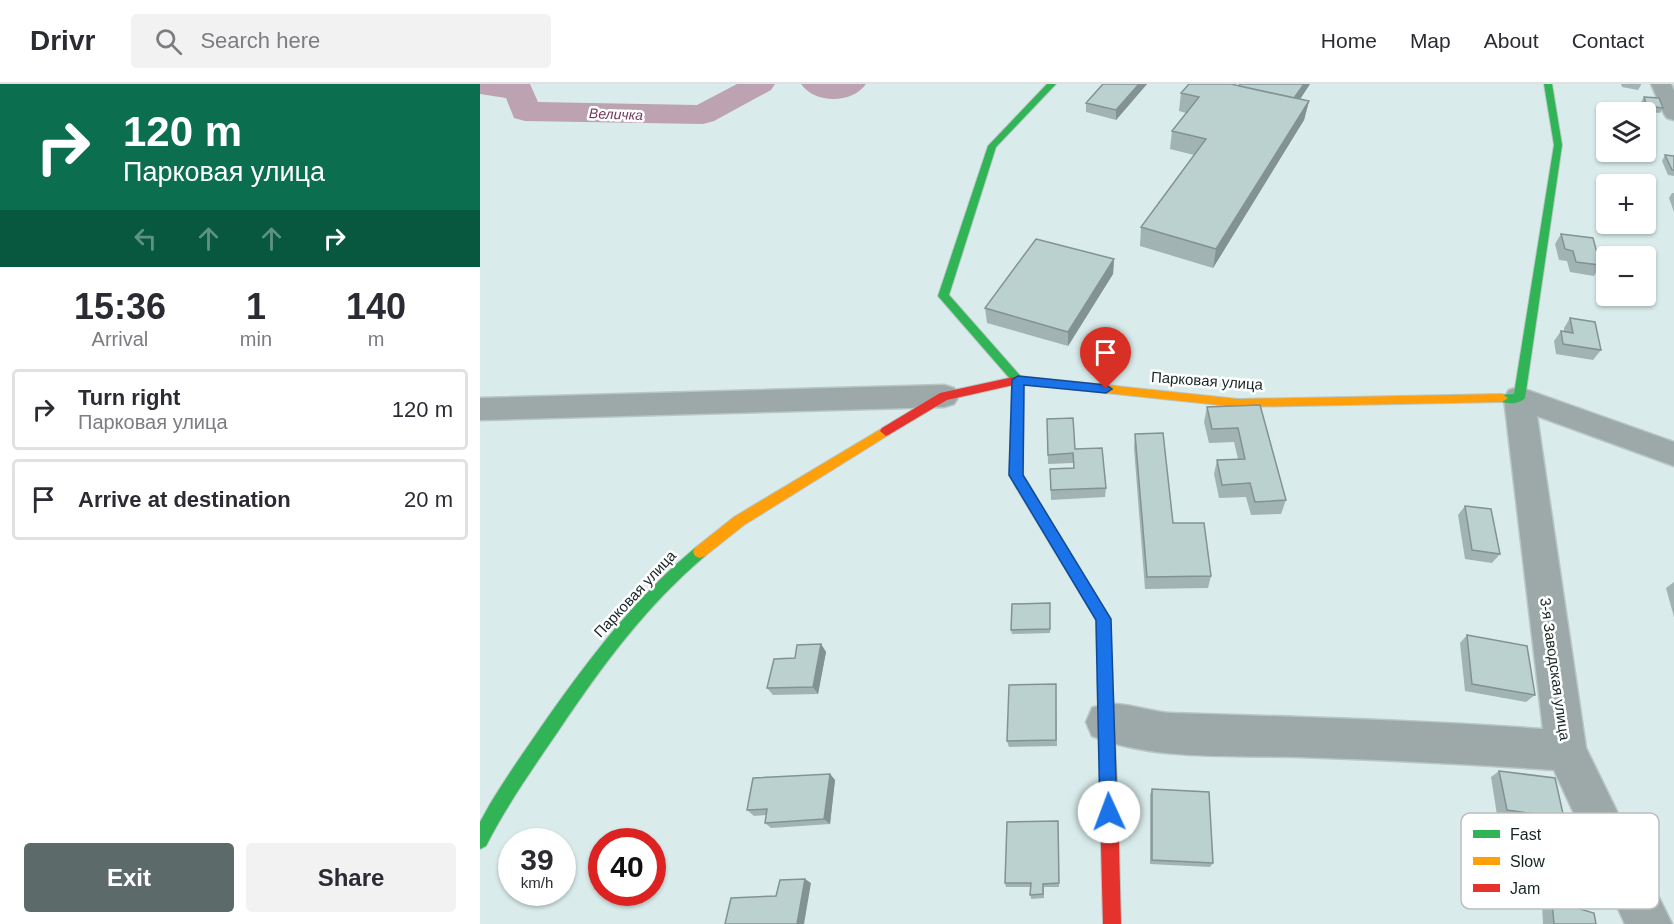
<!DOCTYPE html>
<html lang="en">
<head>
<meta charset="utf-8">
<style>
  :root { --surface:#fff; --page:#f2f2f3; --text:#2b2b33; --muted:#7c7c81; --line:#e1e1e2; --accent:#5c6b6a }
  body { margin:0; font-family:Helvetica,sans-serif; background:var(--page); color:var(--text); height:100vh; display:flex; flex-direction:column; font-size:22px; white-space:nowrap }
  * { box-sizing:border-box; margin:0 }
  p { font-size:20px; color:var(--muted) }
  .icon { flex:none; width:33px; height:33px; fill:none; stroke:currentColor; stroke-width:2; stroke-linecap:round; stroke-linejoin:round }
  .map { position:relative; flex:1; overflow:hidden }
  .sheet { display:flex; flex-direction:column; background:var(--surface); width:480px }
  .sheet>* { flex:none }
  .hud { background:#0b6e4f; color:#fff; overflow:hidden }
  .controls { position:absolute; left:1116px; top:18px; display:grid; gap:12px }
  .controls a { display:grid; place-items:center; width:60px; height:60px; border-radius:6px; background:var(--surface); box-shadow:0 2px 4px #0004; font-size:30px }
  .speed { position:absolute; left:18px; top:744px; display:flex; gap:12px; font-size:30px; font-weight:700; text-align:center }
  .speed>* { display:grid; place-content:center; width:78px; height:78px; border-radius:50%; background:var(--surface); box-shadow:0 2px 4px #0004; line-height:1 }
  .speed small { font-size:15px; font-weight:400 }
  .speed .limit { border:9px solid #d22; background:#fff; color:#111 }
  .pin { position:absolute; display:grid; place-items:center; width:51px; height:51px; color:#fff; margin:-62px -26px; border-radius:50% 50% 50% 0; rotate:-45deg; box-shadow:0 0 6px #0007 }
  .pin .icon { rotate:45deg }
  .me { position:absolute; width:66px; margin:-33px; rotate:358deg; stroke-linejoin:round; filter:drop-shadow(0 0 4px #0008) }
  .turn { display:flex; align-items:center; gap:21px; height:126px; padding:0 24px; font-size:27px }
  .turn .icon { width:78px; height:78px; stroke-width:2.5 }
  .turn b { display:block; font-size:42px; line-height:51px }
  .lanes { display:flex; align-items:center; height:57px; padding:0 24px; background:#0003; justify-content:center; gap:30px; direction:ltr }
  .lanes .off { opacity:.35 }
  .eta { display:flex; justify-content:space-evenly; align-items:center; height:102px; text-align:center }
  .eta b { font-size:36px; font-weight:600; line-height:42px }
  .primary-button { display:flex; gap:12px; margin-top:auto; padding:12px 24px }
  .primary-button a { flex:1; height:69px; border-radius:6px; background:var(--accent); color:#fff; font-size:24px; font-weight:600; line-height:69px; text-align:center }
  .primary-button a+a { background:var(--page); color:var(--text) }
  ul { padding:0; list-style:none }
  li { display:flex; align-items:center; gap:18px; height:81px; margin:0 12px 9px; padding:0 12px; border:3px solid var(--line); border-radius:6px }
  li div { flex:1 }
  li b { display:block; font-size:22px }
  li em { font-style:normal }
  header { display:flex; align-items:center; gap:36px; box-sizing:border-box; height:84px; padding:0 30px; background:var(--surface); border-bottom:2px solid var(--line) }
  header strong { font-size:28px }
  nav { display:flex; gap:33px; margin-inline-start:auto; font-size:21px }
  .search { width:420px; height:54px; background:var(--page); display:flex; align-items:center; gap:15px; box-sizing:border-box; padding:0 21px; border-radius:6px; color:var(--muted); font-size:22px }
  main { display:flex; flex:1; min-height:0 }
  .map>svg:first-child { display:block }
  .lines { fill:none; stroke-linecap:round; stroke-linejoin:round }
  .river { fill:#bda2b2; fill-rule:evenodd }
  .street-casing { stroke:#b8c7c6; stroke-width:3 }
  .fast-casing { stroke:#b8c7c6; stroke-width:2 }
  .slow-casing { stroke:#b8c7c6; stroke-width:2 }
  .jam-casing { stroke:#b8c7c6; stroke-width:2 }
  .street { fill:#9da9a8; fill-rule:evenodd }
  .fast { fill:#30b455; fill-rule:evenodd }
  .slow { fill:#ff9f0a; fill-rule:evenodd }
  .jam { fill:#e5322d; fill-rule:evenodd }
  .wall { fill:#a1b4b3 }
  .shaded-wall { fill:#839292 }
  .building { fill:#bbd1d0; stroke:#839292; stroke-width:1.5 }
  .route { fill:#1a73e8; stroke:#114b97; stroke-width:1.5 }
  .labels { text-anchor:middle; stroke-width:5; stroke-linejoin:round; paint-order:stroke }
  .far-water-label { font-size:14px; font-style:italic; fill:#74375a; stroke:#fff }
  .street-label { font-size:15px; fill:#182525; stroke:#fff }
  .key { fill:#fff; stroke:#babebe; stroke-width:1.5 }
  .key-label { font-size:16px; fill:#182525 }
</style>
</head>
<body>
<header>
<strong>Drivr</strong>
<div class="search"><svg class="icon" aria-label="search" viewBox="0 0 24 24"><circle cx="10" cy="10" r="6"/><path d="M15 15l6 6"/></svg>Search here</div>
<nav><a>Home</a><a>Map</a><a>About</a><a>Contact</a></nav>
</header>
<main>
<section class="sheet">
<div class="hud">
<div class="turn"><svg class="icon" aria-label="right" viewBox="0 0 24 24"><path d="M7 20v-9h11M14 6l5 5-5 5"/></svg><div><b>120 m</b>Парковая улица</div></div>
<div class="lanes"><svg class="icon off" aria-label="left" viewBox="0 0 24 24"><path d="M17 20v-9H6M10 6l-5 5 5 5"/></svg><svg class="icon off" aria-label="ahead" viewBox="0 0 24 24"><path d="M12 20V5M6 11l6-6 6 6"/></svg><svg class="icon off" aria-label="ahead" viewBox="0 0 24 24"><path d="M12 20V5M6 11l6-6 6 6"/></svg><svg class="icon" aria-label="right" viewBox="0 0 24 24"><path d="M7 20v-9h11M14 6l5 5-5 5"/></svg></div>
</div>
<div class="eta">
<div><b>15:36</b><p>Arrival</p></div>
<div><b>1</b><p>min</p></div>
<div><b>140</b><p>m</p></div>
</div>
<ul>
<li><svg class="icon" aria-label="right" viewBox="0 0 24 24"><path d="M7 20v-9h11M14 6l5 5-5 5"/></svg><div><b>Turn right</b><p>Парковая улица</p></div><em>120 m</em></li>
<li><svg class="icon" aria-label="arrive" viewBox="0 0 24 24"><path d="M6 21V4h12l-3 4 3 4H6"/></svg><div><b>Arrive at destination</b></div><em>20 m</em></li>
</ul>
<div class="primary-button"><a>Exit</a><a>Share</a></div>
</section>
<div class="map">
<svg width="1194" height="840" viewBox="0 0 1194 840">
  <rect width="100%" height="100%" fill="#d9eceb"/>
  <g class="lines">
    <path class="river" d="M 0,0 L 50,0 L 58,18 L 217,21 L 257,0 L 295,0 L 291,6 L 234,37 L 223,40 L 45,37 L 34,34 L 26,14 L 0,10 Z
      M 321,0 L 386,0 C 372,20 335,20 321,0 Z"/>
    <g class="street-casing">
      <path id="street" d="M 1171,0 L 1191,0 L 1194,7 L 1194,36 L 1187,34 L 1184,30 Z
        M 464,301 L 474,304 L 479,312 L 474,320 L 464,323 L 0,336 L 0,314 Z
        M 1039,303 L 1194,358 L 1194,382 L 1057,332 L 1106,664 L 1192,840 L 1145,840 L 1074,686 C 989,680 904,676 819,673 C 752,671 675,677 612,652 L 606,638 L 612,624 C 639,613 664,628 692,629 C 816,633 940,636 1063,645 L 1024,314 L 1029,306 Z"/>
    </g>
    <g class="fast-casing">
      <path id="fast" d="M 567,0 L 576,0 L 516,63 L 469,211 L 544,296 L 543,391 L 549,401 L 547,405 L 537,405 L 529,391 L 532,297 L 458,212 L 508,62 Z
        M 1064,0 L 1072,0 L 1082,61 L 1045,314 C 1039,321 1022,321 1016,314 L 1018,311 L 1034,310 L 1074,61 Z
        M 220,462 L 225,464 L 227,468 L 225,472 C 166,522 122,582 79,646 C 53,684 27,721 6,762 L 0,765 L 0,738 L 10,720 C 28,690 48,662 68,633 C 112,571 157,512 215,464 Z"/>
    </g>
    <g class="slow-casing">
      <path id="slow" d="M 626,301 L 758,315 L 1022,310 L 1028,314 L 1022,318 L 758,323 L 626,309 L 620,305 Z
        M 406,342 L 412,347 L 410,350 L 264,441 L 225,472 L 220,474 L 215,472 L 213,468 L 215,464 L 254,433 Z
        M 542,396 L 547,397 L 630,535 L 638,724 L 635,730 L 629,733 L 623,730 L 620,724 L 616,536 L 537,405 L 535,401 L 537,397 Z"/>
    </g>
    <g class="jam-casing">
      <path id="jam" d="M 538,292 L 626,301 L 632,305 L 626,309 L 538,300 L 467,316 L 410,350 L 406,352 L 400,347 L 402,344 L 460,309 Z
        M 629,715 L 635,718 L 638,724 L 641,840 L 623,840 L 620,724 L 623,718 Z"/>
    </g>
    <use href="#street" class="street"/>
    <use href="#fast" class="fast"/>
    <use href="#slow" class="slow"/>
    <use href="#jam" class="jam"/>
  </g>
  <path class="wall" d="M 623,0 L 667,0 L 636,36 L 606,28 L 606,19 Z
    M 760,0 L 830,0 L 820,15 L 829,17 L 824,36 L 733,184 L 660,162 L 661,143 L 714,71 L 690,65 L 692,47 L 706,29 L 699,27 L 701,9 L 759,2 Z
    M 1141,0 L 1161,0 L 1161,1 L 1158,6 L 1142,3 Z
    M 1164,13 L 1183,24 L 1180,29 L 1164,27 L 1161,18 Z
    M 1185,71 L 1194,72 L 1194,92 L 1188,91 L 1182,77 Z
    M 1192,109 L 1194,109 L 1194,128 L 1189,114 Z
    M 1081,150 L 1120,181 L 1114,192 L 1090,188 L 1087,177 L 1079,176 L 1075,160 Z
    M 634,175 L 633,190 L 588,262 L 507,239 L 505,224 Z
    M 1090,234 L 1121,266 L 1113,276 L 1076,270 L 1074,257 L 1081,247 L 1084,248 L 1084,244 Z
    M 780,321 L 806,416 L 801,430 L 771,431 L 766,413 L 739,414 L 734,390 L 737,376 L 758,375 L 754,358 L 729,359 L 724,338 L 727,323 Z
    M 567,335 L 595,365 L 626,404 L 625,413 L 571,416 L 570,385 L 594,384 L 593,379 L 568,380 Z
    M 655,350 L 693,439 L 731,492 L 728,504 L 665,505 L 654,364 Z
    M 985,422 L 1020,470 L 1012,479 L 985,475 L 978,431 Z
    M 1194,498 L 1194,533 L 1186,504 Z
    M 570,519 L 570,549 L 532,550 L 531,546 Z
    M 987,551 L 1055,611 L 1046,618 L 985,607 L 980,559 Z
    M 341,560 L 346,568 L 338,610 L 293,611 L 287,604 L 315,574 Z
    M 576,600 L 577,662 L 529,663 L 527,657 Z
    M 1019,687 L 1084,734 L 1073,739 L 1017,731 L 1011,693 Z
    M 350,690 L 355,696 L 350,740 L 291,744 L 285,739 L 286,731 L 274,732 L 267,726 Z
    M 672,705 L 733,779 L 730,783 L 670,780 L 670,711 Z
    M 578,737 L 579,803 L 564,803 L 564,814 L 551,815 L 550,803 L 526,803 L 525,799 Z
    M 1072,817 L 1116,840 L 1063,840 L 1062,821 Z"/>
  <path class="shaded-wall" d="M 659,0 L 667,0 L 636,36 L 636,26 Z
    M 824,0 L 830,0 L 811,29 L 814,15 Z
    M 829,17 L 824,36 L 733,184 L 736,165 Z
    M 634,175 L 633,190 L 588,262 L 588,248 Z
    M 341,560 L 346,568 L 338,610 L 333,603 Z
    M 350,690 L 355,696 L 350,740 L 344,735 Z
    M 325,795 L 331,799 L 324,840 L 317,840 Z"/>
  <path class="building" d="M 623,0 L 659,0 L 636,26 L 606,19 Z
    M 709,0 L 751,0 L 829,17 L 736,165 L 661,143 L 726,55 L 692,47 L 719,13 L 701,9 Z
    M 760,0 L 824,0 L 814,14 L 759,2 Z
    M 1164,13 L 1179,14 L 1183,24 L 1167,22 Z
    M 1185,71 L 1194,72 L 1194,86 L 1192,86 Z
    M 1081,150 L 1113,154 L 1120,181 L 1096,178 L 1093,167 L 1085,165 Z
    M 556,155 L 634,175 L 588,248 L 505,224 Z
    M 1090,234 L 1115,238 L 1121,266 L 1083,260 L 1081,247 L 1093,249 Z
    M 780,321 L 806,416 L 775,418 L 770,399 L 742,401 L 737,376 L 765,375 L 758,344 L 732,345 L 727,323 Z
    M 593,334 L 595,365 L 622,364 L 626,404 L 571,406 L 570,385 L 594,384 L 593,369 L 568,371 L 567,335 Z
    M 683,349 L 693,439 L 724,439 L 731,492 L 667,493 L 655,350 Z
    M 985,422 L 1011,425 L 1020,470 L 992,466 Z
    M 570,519 L 570,545 L 531,546 L 532,520 Z
    M 987,551 L 1047,562 L 1055,611 L 992,600 Z
    M 341,560 L 333,603 L 287,604 L 294,575 L 315,574 L 317,561 Z
    M 576,600 L 576,656 L 527,657 L 529,601 Z
    M 1019,687 L 1075,694 L 1084,734 L 1027,726 Z
    M 350,690 L 344,735 L 285,739 L 287,725 L 267,726 L 273,694 Z
    M 672,705 L 729,708 L 733,779 L 672,776 Z
    M 578,737 L 579,799 L 563,800 L 563,810 L 550,811 L 551,799 L 525,799 L 527,738 Z
    M 325,795 L 317,840 L 245,840 L 251,814 L 296,812 L 300,796 Z
    M 1072,817 L 1114,829 L 1116,840 L 1074,840 Z"/>
  <path class="route" d="M 538,292 L 626,301 L 632,305 L 626,309 L 544,301 L 543,391 L 631,535 L 637,728 L 635,734 L 629,736 L 622,734 L 620,728 L 616,536 L 529,391 L 532,296 Z"/>
  <g class="labels">
    <g class="far-water-label">
      <text transform="translate(136 30) rotate(2)" y="5">Величка</text>
    </g>
    <g class="street-label">
      <text transform="translate(727 297) rotate(4)" y="5">Парковая улица</text>
      <text transform="translate(155 510) rotate(-47)" y="5">Парковая улица</text>
      <text transform="translate(1075 585) rotate(82)" y="5">3-я Заводская улица</text>
    </g>
  </g>
  <rect x="981" y="729" width="198" height="96" rx="9" class="key"/>
  <rect x="993" y="746" width="27" height="8" fill="#30b455"/>
  <rect x="993" y="773" width="27" height="8" fill="#ff9f0a"/>
  <rect x="993" y="800" width="27" height="8" fill="#e5322d"/>
  <g class="key-label">
    <text x="1030" y="756">Fast</text>
    <text x="1030" y="783">Slow</text>
    <text x="1030" y="810">Jam</text>
  </g>
</svg>
<div class="controls">
<a><svg class="icon" aria-label="layers" viewBox="0 0 24 24"><path d="M12 4l9 5-9 5-9-5zM3 14l9 5 9-5"/></svg></a>
<a>+</a>
<a>−</a>
</div>
<div class="speed"><div>39<small>km/h</small></div><div class="limit">40</div></div>
<div class="pin" style="left:626px;top:305px;background:#d93025"><svg class="icon" aria-label="arrive" viewBox="0 0 24 24"><path d="M6 21V4h12l-3 4 3 4H6"/></svg></div>
<svg class="me" style="left:629px;top:728px" viewBox="-20 -20 40 40"><circle r="19" fill="#fff"/><path d="M0-13L10 11 0 6-10 11z" fill="#1a73e8"/></svg>
</div>
</main>
</body>
</html>
